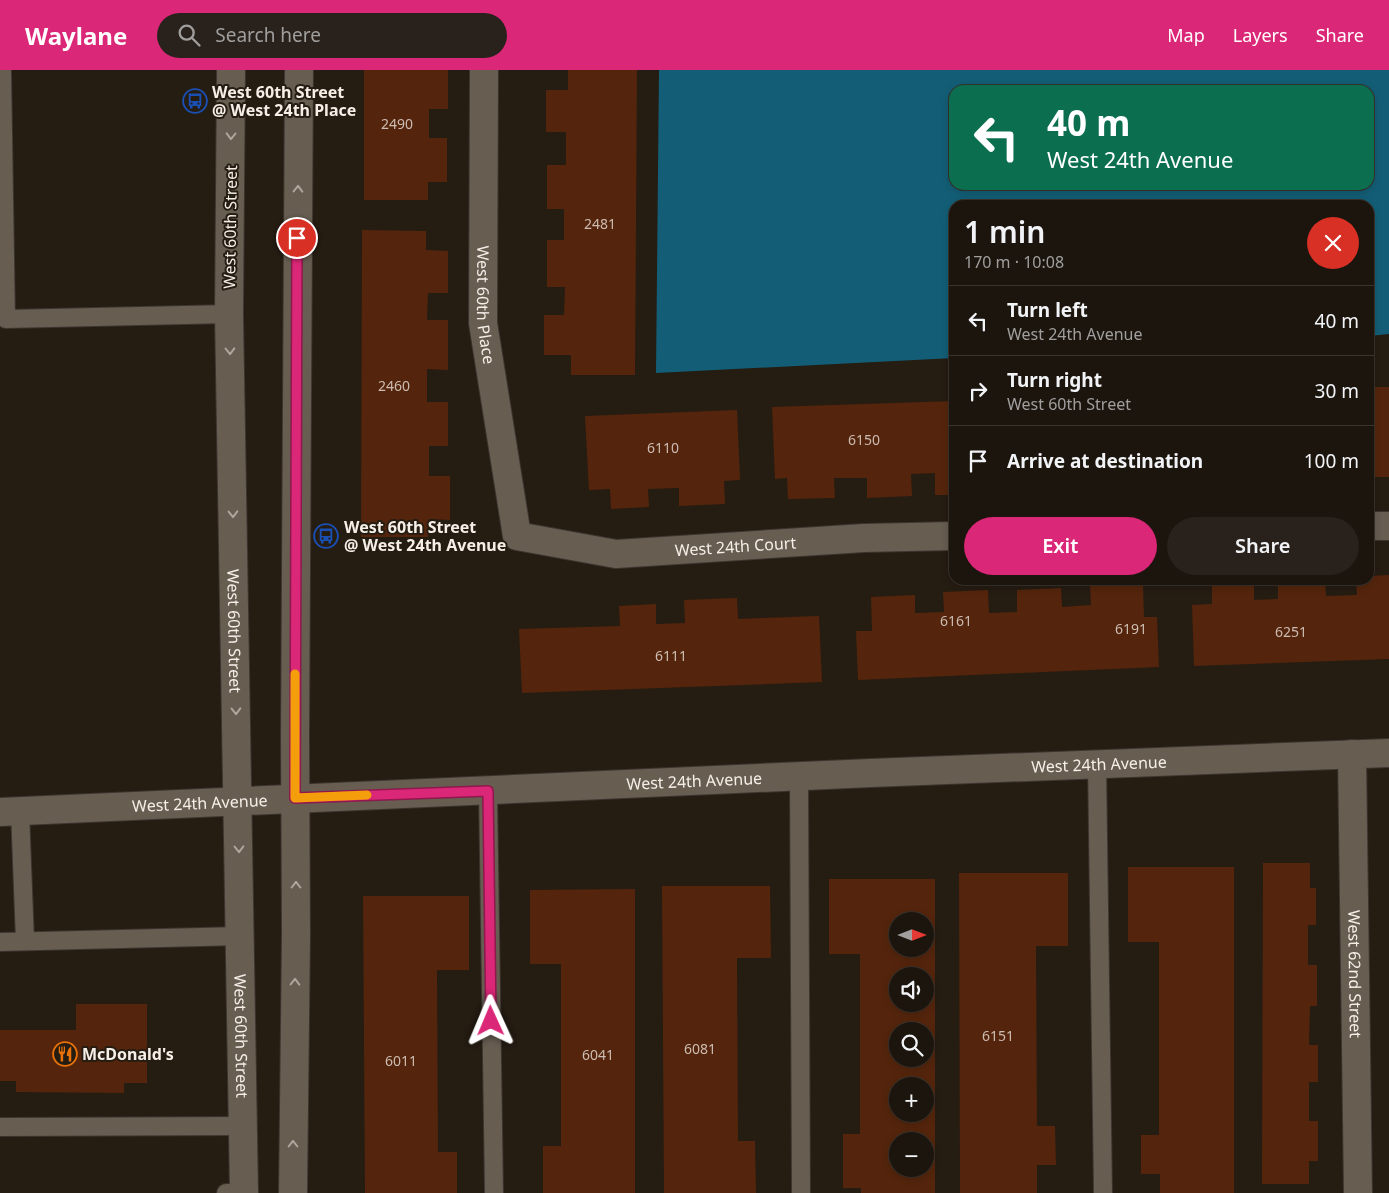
<!DOCTYPE html>
<html lang="en">
<head>
<meta charset="utf-8">
<style>
  :root { --surface:#1c150e; --page:#29221c; --text:#f1f3f6; --muted:#a09f9e; --line:#3a342e; --accent:#db2777 }
  body { margin:0; font-family:"Noto Sans",sans-serif; background:var(--page); color:var(--text); height:100vh; display:flex; flex-direction:column; font-size:19px; white-space:nowrap }
  * { box-sizing:border-box; margin:0 }
  p { font-size:16px; color:var(--muted) }
  .icon { flex:none; width:28px; height:28px; fill:none; stroke:currentColor; stroke-width:2; stroke-linecap:round; stroke-linejoin:round }
  .map { position:relative; flex:1; overflow:hidden }
  .side { position:absolute; left:949px; top:130px; width:425px; height:385px; display:flex; flex-direction:column; background:var(--surface); border-radius:15px; box-shadow:0 2px 8px #0003,0 0 0 1px var(--line) }
  .side>* { flex:none }
  .banner { position:absolute; left:949px; top:15px; width:425px; height:105px; border-radius:15px; box-shadow:0 2px 8px #0003,0 0 0 1px var(--line); background:#0b6e4f; color:#fff; overflow:hidden }
  .needle { width:32px; rotate:90deg }
  .fabs { position:absolute; left:889px; top:842px; display:grid; gap:10px }
  .fabs a { display:grid; place-items:center; width:45px; height:45px; border-radius:50%; background:var(--surface); box-shadow:0 2px 8px #0003,0 0 0 1px var(--line); font-size:25px }
  .pin { position:absolute; display:grid; place-items:center; width:42px; height:42px; color:#fff; margin:-21px; border:2px solid #fff; border-radius:50%; box-shadow:0 1px 5px #0007 }
  .me { position:absolute; width:55px; margin:-28px; rotate:359deg; stroke-linejoin:round; filter:drop-shadow(0 0 4px #0008) }
  .turn { display:flex; align-items:center; gap:18px; height:105px; padding:0 15px; font-size:22px }
  .turn .icon { width:65px; height:65px; stroke-width:2.5 }
  .turn b { display:block; font-size:35px; line-height:42px }
  .round { display:grid; place-items:center; flex:none; width:52px; height:52px; border-radius:26px; background:var(--page) }
  .overview { display:flex; align-items:center; justify-content:space-between; height:85px; padding:0 15px }
  h1 { font-size:30px; font-weight:600; line-height:38px }
  .button { display:flex; gap:10px; margin-top:auto; padding:10px 15px }
  .button a { flex:1; height:58px; border-radius:30px; background:var(--accent); color:#fff; font-size:20px; font-weight:600; line-height:58px; text-align:center }
  .button a+a { background:var(--page); color:var(--text) }
  ul { padding:0; list-style:none }
  li { display:flex; align-items:center; gap:15px; height:70px; padding:0 15px; border-top:1px solid var(--line) }
  li div { flex:1 }
  li b { display:block; font-size:19px }
  li em { font-style:normal }
  header { display:flex; align-items:center; gap:30px; box-sizing:border-box; height:70px; padding:0 25px; background:var(--accent); color:#fff }
  header strong { font-size:24px }
  nav { display:flex; gap:28px; margin-inline-start:auto; font-size:18px }
  .search { width:350px; height:45px; background:var(--page); display:flex; align-items:center; gap:12px; box-sizing:border-box; padding:0 18px; border-radius:28px; color:var(--muted); font-size:19px }
  .map>svg:first-child { display:block }
  .water { fill:#135e76; fill-rule:evenodd }
  .building { fill:#54250c; fill-rule:evenodd }
  .lines { fill:none; stroke-linecap:round; stroke-linejoin:round }
  .service-casing { stroke:#3c352f; stroke-width:20 }
  .minor-casing { stroke:#3c352f; stroke-width:30 }
  .tertiary-casing { stroke:#3c352f; stroke-width:30 }
  .service { stroke:#675d51; stroke-width:18 }
  .minor { stroke:#675d51; stroke-width:28 }
  .tertiary { stroke:#675d51; stroke-width:28 }
  .oneway { stroke:#aea69c }
  .route-casing { stroke:#8e194d; stroke-width:12 }
  .route { stroke:#db2777; stroke-width:9 }
  .slow { stroke:#f59e0b; stroke-width:9 }
  .labels { text-anchor:middle; stroke-width:4; stroke-linejoin:round; paint-order:stroke }
  .number-label { font-size:14px; fill:#cdbcb1 }
  .poi-label { font-size:16px; font-weight:bold; fill:#f5efe8; stroke:#251c12; text-anchor:start }
  .street-label { font-size:16px; fill:#f5efe8; stroke:#251c12 }
</style>
</head>
<body>
<header>
<strong>Waylane</strong>
<div class="search"><svg class="icon" aria-label="search" viewBox="0 0 24 24"><circle cx="10" cy="10" r="6"/><path d="M15 15l6 6"/></svg>Search here</div>
<nav><a>Map</a><a>Layers</a><a>Share</a></nav>
</header>
<div class="map">
<svg width="1389" height="1123" viewBox="0 0 1389 1123">
  <rect width="100%" height="100%" fill="#251c12"/>
  <path class="water" d="M 659,0 L 1389,0 L 1389,264 L 1369,266 L 1369,135 L 954,135 L 954,288 L 656,303 ZM 954,20 L 1369,20 L 1369,115 L 954,115 Z"/>
  <path class="building" d="M 364,0 L 448,0 L 448,39 L 429,39 L 429,68 L 447,68 L 447,112 L 428,112 L 428,130 L 364,130 Z
    M 568,0 L 637,0 L 635,305 L 571,305 L 571,285 L 544,285 L 544,245 L 564,245 L 565,217 L 547,217 L 547,170 L 564,170 L 564,139 L 547,139 L 547,95 L 566,95 L 566,62 L 546,62 L 546,20 L 568,20 Z
    M 191,23 L 199,23 L 199,39 L 192,39 Z
    M 362,160 L 426,161 L 426,180 L 448,181 L 448,223 L 428,223 L 427,250 L 448,250 L 448,300 L 427,299 L 427,332 L 448,332 L 448,376 L 429,376 L 429,406 L 450,406 L 450,450 L 429,449 L 428,467 L 361,467 Z
    M 1369,317 L 1389,317 L 1389,407 L 1369,407 Z
    M 954,331 L 954,425 L 935,425 L 935,403 L 911,404 L 912,426 L 867,428 L 867,408 L 834,408 L 835,428 L 788,429 L 787,408 L 775,409 L 772,337 Z
    M 737,340 L 740,410 L 724,411 L 725,434 L 679,436 L 679,418 L 648,419 L 649,437 L 611,439 L 610,419 L 589,420 L 585,346 Z
    M 1389,505 L 1389,589 L 1194,596 L 1192,535 L 1212,534 L 1212,510 L 1254,510 L 1254,530 L 1278,529 L 1278,510 L 1325,510 L 1326,526 L 1357,525 L 1356,510 L 1369,510 L 1369,506 Z
    M 1143,515 L 1144,547 L 1157,547 L 1159,597 L 858,610 L 856,561 L 872,561 L 871,527 L 915,525 L 915,543 L 944,542 L 943,522 L 988,520 L 989,543 L 1017,542 L 1017,520 L 1061,518 L 1062,537 L 1091,535 L 1090,516 Z
    M 737,528 L 738,549 L 819,546 L 822,612 L 522,623 L 519,559 L 620,556 L 619,536 L 656,534 L 656,554 L 685,553 L 684,530 Z
    M 1263,793 L 1310,793 L 1310,818 L 1316,818 L 1316,855 L 1308,855 L 1308,895 L 1317,895 L 1317,936 L 1310,936 L 1309,975 L 1318,975 L 1318,1012 L 1309,1012 L 1309,1051 L 1318,1051 L 1318,1091 L 1309,1091 L 1309,1114 L 1262,1114 Z
    M 1128,797 L 1234,797 L 1234,1123 L 1160,1123 L 1160,1104 L 1141,1104 L 1141,1065 L 1159,1065 L 1159,872 L 1128,872 Z
    M 959,803 L 1068,803 L 1068,876 L 1036,876 L 1037,1056 L 1055,1056 L 1056,1095 L 1037,1095 L 1037,1123 L 960,1123 Z
    M 829,809 L 935,809 L 935,1123 L 861,1123 L 861,1118 L 843,1118 L 843,1064 L 860,1064 L 860,884 L 829,884 ZM 898,851 L 925,851 L 925,879 L 898,879 ZM 898,906 L 925,906 L 925,934 L 898,934 ZM 898,961 L 925,961 L 925,989 L 898,989 ZM 898,1016 L 925,1016 L 925,1044 L 898,1044 ZM 898,1071 L 925,1071 L 925,1099 L 898,1099 Z
    M 662,816 L 770,816 L 771,888 L 737,888 L 738,1071 L 755,1071 L 756,1123 L 664,1123 Z
    M 635,819 L 635,1123 L 543,1123 L 543,1076 L 561,1076 L 561,894 L 530,894 L 530,820 Z
    M 363,826 L 469,826 L 469,900 L 437,900 L 438,1082 L 457,1082 L 457,1123 L 365,1123 Z
    M 76,934 L 147,934 L 147,1013 L 124,1013 L 124,1023 L 16,1022 L 16,1011 L 0,1011 L 0,960 L 76,960 Z"/>
  <g class="lines">
    <g class="service-casing">
      <path id="service" d="M 2,0 L 6,249 L 229,244
        M 1097,694 L 1103,1123
        M 799,707 L 801,1123
        M 488,721 L 494,1123
        M 20,741 L 25,871
        M 0,872 L 241,866
        M 0,1057 L 244,1056
        M 226,1123 L 244,1123"/>
    </g>
    <g class="minor-casing">
      <g id="minor">
        <path id="s1" d="M 484,0 L 483,253 L 517,466 L 616,484 L 864,468 L 954,466"/>
        <path d="M 1369,456 L 1389,456"/>
        <path id="s2" d="M 1352,684 L 1358,1123"/>
      </g>
    </g>
    <g class="tertiary-casing">
      <g id="tertiary">
        <path id="s3" d="M 231,0 L 229,244 L 244,1123"/>
        <path id="s4" d="M 0,742 L 871,703 L 1389,683"/>
        <path d="M 293,1123 L 296,864 L 295,667 L 299,0"/>
      </g>
    </g>
    <use href="#service" class="service"/>
    <use href="#minor" class="minor"/>
    <use href="#tertiary" class="tertiary"/>
  </g>
  <defs><path id="oneway-chevron" d="M-2-3.5L2.5 0L-2 3.5" fill="none" stroke-width="1.6" stroke-linecap="round" stroke-linejoin="round" transform="scale(1.25)"/></defs>
  <g class="oneway">
    <use href="#oneway-chevron" transform="translate(231 66) rotate(91)"/>
    <use href="#oneway-chevron" transform="translate(298 119) rotate(-89)"/>
    <use href="#oneway-chevron" transform="translate(230 281) rotate(89)"/>
    <use href="#oneway-chevron" transform="translate(233 444) rotate(89)"/>
    <use href="#oneway-chevron" transform="translate(236 641) rotate(89)"/>
    <use href="#oneway-chevron" transform="translate(239 779) rotate(89)"/>
    <use href="#oneway-chevron" transform="translate(296 815) rotate(-90)"/>
    <use href="#oneway-chevron" transform="translate(295 912) rotate(-89)"/>
    <use href="#oneway-chevron" transform="translate(293 1074) rotate(-90)"/>
  </g>
  <g class="lines">
    <g class="route-casing">
      <path id="route" d="M 297,168 L 295,728 L 488,721 L 491,951"/>
    </g>
    <use href="#route" class="route"/>
    <path class="slow" d="M 295,604 L 295,728 L 367,725"/>
  </g>
  <defs>
    <g id="bus-ring" transform="scale(1.25)"><circle r="9.5" fill="#251c12" stroke="#1a4fb4" stroke-width="1.5"/><path d="M-5-6H5V4H4V6H2V4H-2V6H-4V4H-5ZM-3.5-4V0h7V-4ZM-3.5 1.2v1.5H-2V1.2ZM2 1.2v1.5H3.5V1.2Z" fill="#1a4fb4"/></g>
    <g id="restaurant-ring" transform="scale(1.25)"><circle r="9.5" fill="#251c12" stroke="#e8710a" stroke-width="1.5"/><path d="M-5-6h1v4h1v-4h1v4h1v-4h1v5L-1.5 .5V6h-2V.5L-5-1ZM5-6V6H3V1.5H1.5Q1.5-4 5-6Z" fill="#e8710a"/></g>
  </defs>
  <g fill-rule="evenodd">
    <use href="#bus-ring" x="195" y="31"/>
    <use href="#bus-ring" x="326" y="466"/>
    <use href="#restaurant-ring" x="65" y="984"/>
  </g>
  <g class="labels">
    <g class="number-label">
      <text x="397" y="59">2490</text>
      <text x="600" y="159">2481</text>
      <text x="394" y="321">2460</text>
      <text x="864" y="375">6150</text>
      <text x="663" y="383">6110</text>
      <text x="956" y="556">6161</text>
      <text x="1131" y="564">6191</text>
      <text x="1291" y="567">6251</text>
      <text x="671" y="591">6111</text>
      <text x="998" y="971">6151</text>
      <text x="700" y="984">6081</text>
      <text x="598" y="990">6041</text>
      <text x="401" y="996">6011</text>
    </g>
    <g class="poi-label">
      <text x="212" y="28">West 60th Street<tspan x="212" dy="18">@ West 24th Place</tspan></text>
      <text x="344" y="463">West 60th Street<tspan x="344" dy="18">@ West 24th Avenue</tspan></text>
      <text x="82" y="990">McDonald's</text>
    </g>
    <g class="street-label">
      <text transform="translate(230 157) rotate(-89)" y="6">West 60th Street</text>
      <text dy="6" stroke="none"><textPath href="#s1" startOffset="235">West 60th Place</textPath></text>
      <text dy="6" stroke="none"><textPath href="#s1" startOffset="689">West 24th Court</textPath></text>
      <text dy="6" stroke="none"><textPath href="#s3" startOffset="561">West 60th Street</textPath></text>
      <text dy="6" stroke="none"><textPath href="#s4" startOffset="1100">West 24th Avenue</textPath></text>
      <text dy="6" stroke="none"><textPath href="#s4" startOffset="695">West 24th Avenue</textPath></text>
      <text dy="6" stroke="none"><textPath href="#s4" startOffset="200">West 24th Avenue</textPath></text>
      <text dy="6" stroke="none"><textPath href="#s2" startOffset="220">West 62nd Street</textPath></text>
      <text dy="6" stroke="none"><textPath href="#s3" startOffset="966">West 60th Street</textPath></text>
    </g>
  </g>
</svg>
<div class="fabs">
<a><svg class="needle" viewBox="-14 -14 28 28"><path d="M0-13l5 13h-10z" fill="#e53935"/><path d="M0 13l5-13h-10z" fill="#a09f9e"/></svg></a>
<a><svg class="icon" aria-label="sound" viewBox="0 0 24 24"><path d="M4 9h4l5-4v14l-5-4H4zM17 9q2 3 0 6"/></svg></a>
<a><svg class="icon" aria-label="search" viewBox="0 0 24 24"><circle cx="10" cy="10" r="6"/><path d="M15 15l6 6"/></svg></a>
<a>+</a>
<a>−</a>
</div>
<div class="pin" style="left:297px;top:168px;background:#d93025"><svg class="icon" aria-label="arrive" viewBox="0 0 24 24"><path d="M6 21V4h12l-3 4 3 4H6"/></svg></div>
<svg class="me" style="left:491px;top:951px" viewBox="-20 -20 40 40"><path d="M0-17L14 15 0 8-14 15z" fill="#db2777" stroke="#fff" stroke-width="4"/></svg>
<div class="banner">
<div class="turn"><svg class="icon" aria-label="left" viewBox="0 0 24 24"><path d="M17 20v-9H6M10 6l-5 5 5 5"/></svg><div><b>40 m</b>West 24th Avenue</div></div>
</div>
<section class="side">
<div class="overview"><div><h1>1 min</h1><p>170 m · 10:08</p></div><a class="round" style="background:#d93025;color:#fff"><svg class="icon" aria-label="close" viewBox="0 0 24 24"><path d="M6 6l12 12M18 6L6 18"/></svg></a></div>
<ul>
<li><svg class="icon" aria-label="left" viewBox="0 0 24 24"><path d="M17 20v-9H6M10 6l-5 5 5 5"/></svg><div><b>Turn left</b><p>West 24th Avenue</p></div><em>40 m</em></li>
<li><svg class="icon" aria-label="right" viewBox="0 0 24 24"><path d="M7 20v-9h11M14 6l5 5-5 5"/></svg><div><b>Turn right</b><p>West 60th Street</p></div><em>30 m</em></li>
<li><svg class="icon" aria-label="arrive" viewBox="0 0 24 24"><path d="M6 21V4h12l-3 4 3 4H6"/></svg><div><b>Arrive at destination</b></div><em>100 m</em></li>
</ul>
<div class="button"><a>Exit</a><a>Share</a></div>
</section>
</div>
</body>
</html>
